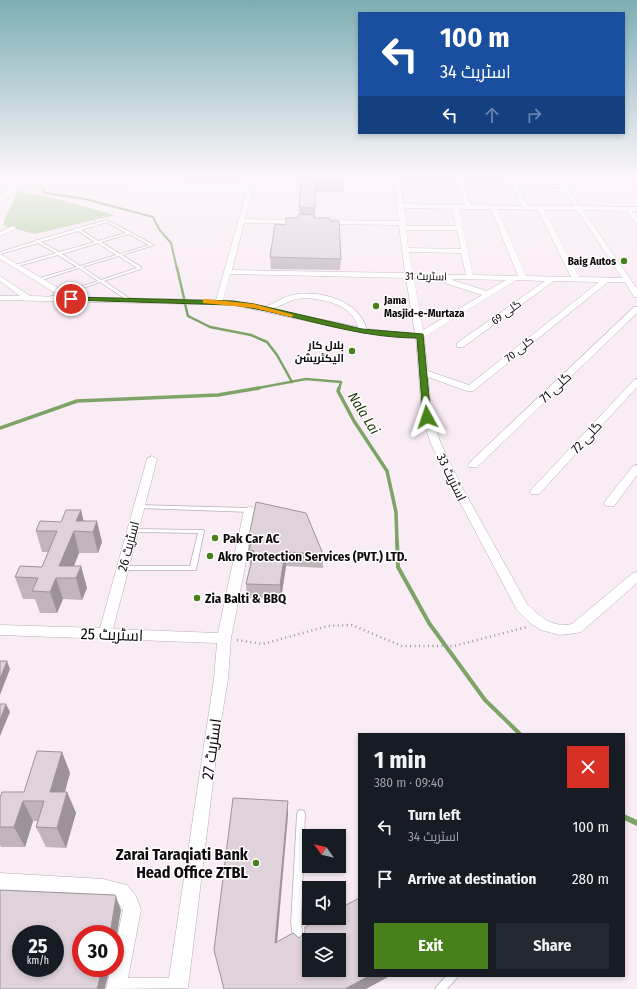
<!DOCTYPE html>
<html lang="en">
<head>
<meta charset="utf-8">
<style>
  :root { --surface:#171b24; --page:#242831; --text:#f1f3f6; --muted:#9ea1a6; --accent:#48811b }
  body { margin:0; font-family:"Fira Sans Condensed",Cairo,sans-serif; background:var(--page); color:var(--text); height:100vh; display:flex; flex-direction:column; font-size:15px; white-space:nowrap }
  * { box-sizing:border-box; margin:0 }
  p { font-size:13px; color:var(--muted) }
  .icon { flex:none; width:22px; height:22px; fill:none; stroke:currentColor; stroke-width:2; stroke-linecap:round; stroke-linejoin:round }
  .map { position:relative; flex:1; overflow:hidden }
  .side { position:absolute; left:358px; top:733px; width:267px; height:244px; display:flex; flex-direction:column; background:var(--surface); border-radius:0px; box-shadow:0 2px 6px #0003 }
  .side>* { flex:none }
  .top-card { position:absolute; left:358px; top:12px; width:267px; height:122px; border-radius:0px; box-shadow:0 2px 6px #0003; background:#1a4fa0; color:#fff; overflow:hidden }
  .needle { width:26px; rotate:304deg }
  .tools { position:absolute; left:302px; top:829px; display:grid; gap:8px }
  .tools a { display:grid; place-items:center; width:44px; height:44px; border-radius:0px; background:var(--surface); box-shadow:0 2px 6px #0003; font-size:20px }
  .speed { position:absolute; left:12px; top:925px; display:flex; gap:8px; font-size:20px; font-weight:700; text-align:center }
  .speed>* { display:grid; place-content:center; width:52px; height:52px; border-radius:50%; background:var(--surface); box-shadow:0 2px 6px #0003; line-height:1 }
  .speed small { font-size:10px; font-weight:400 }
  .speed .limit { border:6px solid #d22; background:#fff; color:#111 }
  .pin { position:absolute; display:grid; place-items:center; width:34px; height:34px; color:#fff; margin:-17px; border:2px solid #fff; border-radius:50%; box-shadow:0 1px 4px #0007 }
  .me { position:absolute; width:44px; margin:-22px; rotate:355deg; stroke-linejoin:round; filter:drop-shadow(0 0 3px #0008) }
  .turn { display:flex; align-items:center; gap:14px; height:84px; padding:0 16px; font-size:18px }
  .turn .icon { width:52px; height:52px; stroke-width:2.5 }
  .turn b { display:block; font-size:28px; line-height:34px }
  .lanes { display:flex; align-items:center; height:38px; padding:0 16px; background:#0003; justify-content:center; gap:20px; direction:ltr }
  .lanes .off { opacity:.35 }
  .round { display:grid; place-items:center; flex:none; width:42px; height:42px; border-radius:0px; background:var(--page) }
  .overview { display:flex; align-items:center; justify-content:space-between; height:68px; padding:0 16px }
  h1 { font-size:24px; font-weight:700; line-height:30px }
  .primary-button { display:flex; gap:8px; margin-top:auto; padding:8px 16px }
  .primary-button a { flex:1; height:46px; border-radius:0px; background:var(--accent); color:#fff; font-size:16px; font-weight:700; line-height:46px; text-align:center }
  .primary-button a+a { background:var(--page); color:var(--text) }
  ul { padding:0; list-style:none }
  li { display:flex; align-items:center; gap:12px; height:52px; padding:0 16px }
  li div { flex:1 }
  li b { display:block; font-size:15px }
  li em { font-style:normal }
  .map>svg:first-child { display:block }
  .green { fill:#afd19c }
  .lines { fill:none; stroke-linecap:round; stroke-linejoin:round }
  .stream-far4 { stroke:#7da466; stroke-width:2 }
  .stream-far3 { stroke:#7da466; stroke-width:2.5 }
  .stream-far2 { stroke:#7da466; stroke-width:3.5 }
  .stream-far1 { stroke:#7da466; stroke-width:4 }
  .stream { stroke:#7da466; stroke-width:5.5 }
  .lane-casing { stroke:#b9aeb5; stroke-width:1.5 }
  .street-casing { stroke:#b9aeb5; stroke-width:1 }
  .secondary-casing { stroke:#b9aeb5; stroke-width:1 }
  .path { stroke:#9e949a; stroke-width:2.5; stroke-dasharray:1 3.5; stroke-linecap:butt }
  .lane { fill:#fff; fill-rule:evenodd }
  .street { fill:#fff; fill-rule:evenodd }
  .secondary { fill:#fff; fill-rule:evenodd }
  .wall { fill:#c0b5bb }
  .shaded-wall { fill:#9c9399 }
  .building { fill:#dfd2da; stroke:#9c9399; fill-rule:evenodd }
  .route { fill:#48811b; stroke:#2f5412 }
  .slow { fill:#f59e0b }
  .poi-dot { fill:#48811b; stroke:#fefefe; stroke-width:1.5 }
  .labels { text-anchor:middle; stroke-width:3; stroke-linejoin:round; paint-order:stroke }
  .far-poi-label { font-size:11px; font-weight:bold; fill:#0e0a0d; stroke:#fefefe; text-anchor:end }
  .far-street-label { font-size:11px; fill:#0e0a0d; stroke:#fefefe }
  .street-label { font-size:13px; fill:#0e0a0d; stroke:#fefefe }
  .poi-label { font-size:13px; font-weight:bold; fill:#0e0a0d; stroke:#fefefe; text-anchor:start }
  .water-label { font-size:14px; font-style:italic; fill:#183205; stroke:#fefefe }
  .near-street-label { font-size:16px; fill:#0e0a0d; stroke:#fefefe }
  .near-poi-label { font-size:16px; font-weight:bold; fill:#0e0a0d; stroke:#fefefe; text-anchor:end }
</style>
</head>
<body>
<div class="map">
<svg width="637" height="989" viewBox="0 0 637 989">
  <rect width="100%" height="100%" fill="#f9ecf4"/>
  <path class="green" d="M 18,191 L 49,197 L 115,215 L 35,234 L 4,226 L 4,220 Z"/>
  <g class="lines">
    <path class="stream-far4" d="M 35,175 L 37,178
      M 41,187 L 45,193 L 85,199 L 153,217 L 159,229 L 171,243 L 177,269"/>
    <path class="stream-far3" d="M 177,268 L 184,298
      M 185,304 L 188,316 L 210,327 L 251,335 L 267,342 L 277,355 L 292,382
      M 253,389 L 306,379 L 341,382 L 339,389"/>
    <path class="stream-far2" d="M 339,388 L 338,391 L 354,421 L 387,471 L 396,512 L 397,542
      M 0,428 L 77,401 L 218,395 L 259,388"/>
    <path class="stream-far1" d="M 397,541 L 398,567 L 429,623 L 485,700 L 520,734"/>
    <path class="stream" d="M 624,817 L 637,823"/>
    <g class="lane-casing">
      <path id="lane" d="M 399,183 L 562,185 L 563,186 L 562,187 L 398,185 L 398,184 Z
        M 107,220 L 154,245 L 122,255 L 141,267 L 141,269 L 104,281 L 129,298 L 129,300 L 127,300 L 100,282 L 48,300 L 46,300 L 46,298 L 98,281 L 79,268 L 42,280 L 40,280 L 40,278 L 77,267 L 58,255 L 15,267 L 15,265 L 56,253 L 38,243 L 0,254 L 0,252 L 36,241 L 36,240 L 38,240 L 76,229 L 76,228 L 78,228 ZM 107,222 L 126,233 L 98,241 L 81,230 ZM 78,231 L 95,242 L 59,252 L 41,242 ZM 129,234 L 149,245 L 120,254 L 101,242 ZM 98,243 L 116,255 L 80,266 L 62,254 ZM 119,256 L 137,268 L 101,280 L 82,267 Z
        M 139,505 L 250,508 L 253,510 L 250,512 L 137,508 L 136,507 L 137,506 Z
        M 133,529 L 203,530 L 204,531 L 196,570 L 120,570 L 119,568 L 120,566 L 190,566 L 198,533 L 131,532 L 130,531 L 131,530 Z
        M 301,810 L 304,811 L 305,814 L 301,923 L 304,943 L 302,946 L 299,948 L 296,946 L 294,943 L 291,923 L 297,814 L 298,811 Z
        M 446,976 L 458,976 L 456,979 L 447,989 L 435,989 L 437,986 Z"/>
    </g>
    <g class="street-casing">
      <path id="street" d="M 394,175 L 400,175 L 403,204 L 465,205 L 455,175 L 461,175 L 471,205 L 522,206 L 506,175 L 512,175 L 528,206 L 574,206 L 553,175 L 559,175 L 580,206 L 637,207 L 637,211 L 633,211 L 637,216 L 637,223 L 635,222 L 627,211 L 583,210 L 637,289 L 637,297 L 634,297 L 625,282 L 608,282 L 473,391 L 467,391 L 428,377 L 432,417 L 441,444 L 463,489 L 527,604 C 540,617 552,628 572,624 L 633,573 L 637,572 L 637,583 L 581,632 L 576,633 L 560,635 L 541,630 L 529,622 L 517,610 L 453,489 L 431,444 L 422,417 L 416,338 L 363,333 L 233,305 L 0,300 L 0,296 L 20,296 L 0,281 L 0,276 L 30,296 L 62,297 L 0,259 L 0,254 L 74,297 L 216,300 L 238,222 L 237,221 L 239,219 L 247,191 L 241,186 L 244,184 L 253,191 L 245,219 L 301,220 L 304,222 L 301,224 L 244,223 L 232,270 L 405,273 L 399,225 L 325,224 L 322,222 L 325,220 L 399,221 ZM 404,208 L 452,209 L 456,226 L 406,226 ZM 459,209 L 491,209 L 518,276 L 473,275 ZM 497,209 L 538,210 L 571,277 L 526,276 ZM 544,210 L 577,210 L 622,278 L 579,277 ZM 406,230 L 457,230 L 461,249 L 408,248 ZM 409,252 L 461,253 L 466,275 L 413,274 ZM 230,274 L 406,278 L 415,334 L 367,329 C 359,300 318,289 292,295 C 282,297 271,306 263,307 C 254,308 235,301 223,300 ZM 414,278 L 446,279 L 445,283 L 482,295 L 423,330 ZM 453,279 L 506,280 L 487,291 L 452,280 ZM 516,280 L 545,281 L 457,343 L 457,347 L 463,347 L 554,281 L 599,282 L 469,385 L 428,371 L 424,337 ZM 303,298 C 324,299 352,304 358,327 L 272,309 L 293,300 Z
        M 13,226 L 16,228 L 15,229 L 0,236 L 0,232 Z
        M 634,307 L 637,307 L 637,313 L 477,467 L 469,467 L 468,465 L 469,463 Z
        M 637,379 L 637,387 L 539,494 L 531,494 L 530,492 L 531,490 L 634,380 Z
        M 152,456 L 157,459 L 113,629 L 218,633 L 244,510 L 250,506 L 256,510 L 231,638 L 228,679 L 219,733 L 188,988 L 106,989 L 111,968 L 115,968 L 115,948 L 123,910 L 116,899 L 0,891 L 0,873 L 103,879 L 127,885 L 136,896 L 141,910 L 128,978 L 169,978 L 214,679 L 217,643 L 0,635 L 0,625 L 100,628 L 147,459 Z
        M 637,465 L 637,475 L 614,506 L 606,506 L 604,503 L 606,500 L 633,466 Z"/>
    </g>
    <g class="secondary-casing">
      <path id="secondary" d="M 247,175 L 255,175 L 251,185 L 239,188 L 19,187 L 3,203 L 0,203 L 0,196 L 10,186 L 0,186 L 0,182 L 15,182 L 20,179 L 23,179 L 23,182 L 239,184 L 244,183 Z"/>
    </g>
    <path class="path" d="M 237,640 L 263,644 L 328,626 L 352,625 L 402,646 L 454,646 L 527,627"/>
    <use href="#lane" class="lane"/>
    <use href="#street" class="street"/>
    <use href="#secondary" class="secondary"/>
  </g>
  <path class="wall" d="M 302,175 L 344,182 L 344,192 L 316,192 L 315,218 L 330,221 L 341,259 L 340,270 L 271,269 L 270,257 L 286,225 L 298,218 L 299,214 L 299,207 Z
    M 83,521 L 102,542 L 98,553 L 79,553 L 74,566 L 81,566 L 87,588 L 82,600 L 63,599 L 57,613 L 40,613 L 35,599 L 23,599 L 15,577 L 42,567 L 48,552 L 42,552 L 36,531 Z
    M 248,541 L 323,554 L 323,568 L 286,566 L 281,599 L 247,598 L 246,584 L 251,564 L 250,564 L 249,554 Z
    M 62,752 L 70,773 L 65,792 L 67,792 L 76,813 L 66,848 L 46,847 L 36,827 L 38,821 L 33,821 L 25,847 L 1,847 L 0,845 L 0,798 L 24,792 Z"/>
  <path class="shaded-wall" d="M 81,510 L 86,531 L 76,521 Z
    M 97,521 L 102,542 L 98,553 L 93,532 Z
    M 74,531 L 79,553 L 69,578 L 59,566 Z
    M 285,552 L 286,566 L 281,599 L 280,585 Z
    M 81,566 L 87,588 L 82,600 L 76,578 Z
    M 56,578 L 63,599 L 57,613 L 50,592 Z
    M 7,661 L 10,669 L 0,695 L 0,679 Z
    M 6,704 L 10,712 L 0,736 L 0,720 Z
    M 62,752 L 70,773 L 59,812 L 50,792 Z
    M 67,792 L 76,813 L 66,848 L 57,828 Z
    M 23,801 L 33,821 L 25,847 L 14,827 Z
    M 288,801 L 288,815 L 276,955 L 275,943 Z
    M 116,897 L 121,910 L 115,947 L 115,934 L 110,934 Z
    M 101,968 L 110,968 L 105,988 L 105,989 L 97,989 L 99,977 Z
    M 369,976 L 390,976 L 366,989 L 345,989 Z"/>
  <path class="building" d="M 302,175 L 344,175 L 344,182 L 316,182 L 315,208 L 299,207 Z
    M 299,214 L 314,215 L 314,218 L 330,218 L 330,221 L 339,221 L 341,259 L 270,257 L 275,224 L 286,225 L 286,218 L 298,218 Z
    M 256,502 L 306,513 L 323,554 L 285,552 L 280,585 L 246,584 L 254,551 L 249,550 L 251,543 L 248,541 Z
    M 66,510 L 81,510 L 76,521 L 97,521 L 93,532 L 74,531 L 59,566 L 81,566 L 76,578 L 56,578 L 50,592 L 32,591 L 38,578 L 15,577 L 20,566 L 42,567 L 57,531 L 36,531 L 40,521 L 61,522 Z
    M 0,661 L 7,661 L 0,679 Z
    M 0,704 L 6,704 L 0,720 Z
    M 37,751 L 62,752 L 50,792 L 67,792 L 57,828 L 36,827 L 44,801 L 23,801 L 14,827 L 0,827 L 0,798 L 2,792 L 24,792 Z
    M 233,798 L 288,801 L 275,943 L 293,933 L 299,938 L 305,932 L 305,927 L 322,918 L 339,918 L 339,909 L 359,898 L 359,976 L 369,976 L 345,989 L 224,989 L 214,950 ZM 309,940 L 339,940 L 339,970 L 309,970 Z
    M 0,890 L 115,895 L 116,897 L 110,934 L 81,934 L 81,968 L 101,968 L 99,977 L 100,978 L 97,989 L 0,989 ZM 21,934 L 55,934 L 55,968 L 21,968 Z"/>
  <linearGradient id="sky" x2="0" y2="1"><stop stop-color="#7daeb4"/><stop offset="0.56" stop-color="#fcf6fa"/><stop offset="1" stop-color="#fcf6fa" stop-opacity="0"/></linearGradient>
  <rect width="637" height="314" fill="url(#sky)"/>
  <path class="route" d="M 71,297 L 233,301 L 254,304 L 362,329 L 423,334 L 431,417 L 427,419 L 423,417 L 417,338 C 354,338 295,314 233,305 L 69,300 L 68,299 Z"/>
  <path class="slow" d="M 205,299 L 254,304 L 294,315 L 291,317 L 254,308 L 203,303 L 203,300 Z"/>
  <g class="poi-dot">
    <circle cx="624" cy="261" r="4"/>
    <circle cx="376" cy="306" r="4"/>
    <circle cx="352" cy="351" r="4"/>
    <circle cx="215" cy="538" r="4"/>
    <circle cx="210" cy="556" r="4"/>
    <circle cx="197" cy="598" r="4"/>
    <circle cx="256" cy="863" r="4"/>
  </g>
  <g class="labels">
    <g class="far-poi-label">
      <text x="616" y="265">Baig Autos</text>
      <text x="384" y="304" text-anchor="start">Jama<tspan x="384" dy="13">Masjid-e-Murtaza</tspan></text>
      <text x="344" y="349">بلال کار<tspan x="344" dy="13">الیکٹریشن</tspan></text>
    </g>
    <g class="far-street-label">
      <text transform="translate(426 276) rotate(1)" y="4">اسٹریٹ 31</text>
      <text transform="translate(506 312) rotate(-36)" y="4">گلی 69</text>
      <text transform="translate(519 349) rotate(-39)" y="4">گلی 70</text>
    </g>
    <g class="street-label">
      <text transform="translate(555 387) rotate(-43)" y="5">گلی 71</text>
      <text transform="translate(586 437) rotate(-47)" y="5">گلی 72</text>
      <text transform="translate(452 477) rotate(64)" y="5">اسٹریٹ 33</text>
      <text transform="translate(128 546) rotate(-75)" y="5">اسٹریٹ 26</text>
    </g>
    <g class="poi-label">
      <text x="223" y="543">Pak Car AC</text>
      <text x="218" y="561">Akro Protection Services (PVT.) LTD.</text>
      <text x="205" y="603">Zia Balti &amp; BBQ</text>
    </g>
    <g class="water-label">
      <text transform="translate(364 413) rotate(58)" y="5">Nala Lai</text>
    </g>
    <g class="near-street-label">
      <text transform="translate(112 634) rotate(2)" y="6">اسٹریٹ 25</text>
      <text transform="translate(211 749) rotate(-82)" y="6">اسٹریٹ 27</text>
    </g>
    <g class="near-poi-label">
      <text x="248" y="860">Zarai Taraqiati Bank<tspan x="248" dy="18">Head Office ZTBL</tspan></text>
    </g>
  </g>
</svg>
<div class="tools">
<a><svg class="needle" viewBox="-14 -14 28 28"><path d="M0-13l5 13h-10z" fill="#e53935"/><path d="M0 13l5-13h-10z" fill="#9ea1a6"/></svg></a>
<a><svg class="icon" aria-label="sound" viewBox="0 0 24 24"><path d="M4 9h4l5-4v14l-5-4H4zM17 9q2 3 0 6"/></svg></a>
<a><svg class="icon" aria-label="layers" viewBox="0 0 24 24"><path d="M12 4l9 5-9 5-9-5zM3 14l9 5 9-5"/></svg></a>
</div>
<div class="speed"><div>25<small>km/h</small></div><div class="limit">30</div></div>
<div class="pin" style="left:71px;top:299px;background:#d93025"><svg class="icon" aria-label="arrive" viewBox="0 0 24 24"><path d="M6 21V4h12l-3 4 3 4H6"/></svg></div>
<svg class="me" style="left:427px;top:417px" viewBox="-20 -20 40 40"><path d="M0-17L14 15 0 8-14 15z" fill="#48811b" stroke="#fff" stroke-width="4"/></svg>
<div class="top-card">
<div class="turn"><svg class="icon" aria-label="left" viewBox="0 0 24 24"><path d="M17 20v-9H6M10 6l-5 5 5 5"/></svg><div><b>100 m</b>اسٹریٹ 34</div></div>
<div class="lanes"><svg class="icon" aria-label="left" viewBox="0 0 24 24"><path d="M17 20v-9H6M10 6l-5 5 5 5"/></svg><svg class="icon off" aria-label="ahead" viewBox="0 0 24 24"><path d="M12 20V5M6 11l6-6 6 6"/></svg><svg class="icon off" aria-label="right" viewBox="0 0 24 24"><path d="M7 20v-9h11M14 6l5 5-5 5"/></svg></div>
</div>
<section class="side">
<div class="overview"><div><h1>1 min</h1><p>380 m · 09:40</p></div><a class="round" style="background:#d93025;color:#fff"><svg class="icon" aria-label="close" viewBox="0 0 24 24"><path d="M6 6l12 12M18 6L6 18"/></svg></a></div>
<ul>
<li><svg class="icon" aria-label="left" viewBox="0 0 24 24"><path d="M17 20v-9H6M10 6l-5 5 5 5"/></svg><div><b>Turn left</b><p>اسٹریٹ 34</p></div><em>100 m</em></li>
<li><svg class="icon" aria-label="arrive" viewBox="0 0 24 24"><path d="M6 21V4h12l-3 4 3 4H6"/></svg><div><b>Arrive at destination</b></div><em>280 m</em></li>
</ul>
<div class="primary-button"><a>Exit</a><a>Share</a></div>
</section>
</div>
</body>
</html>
